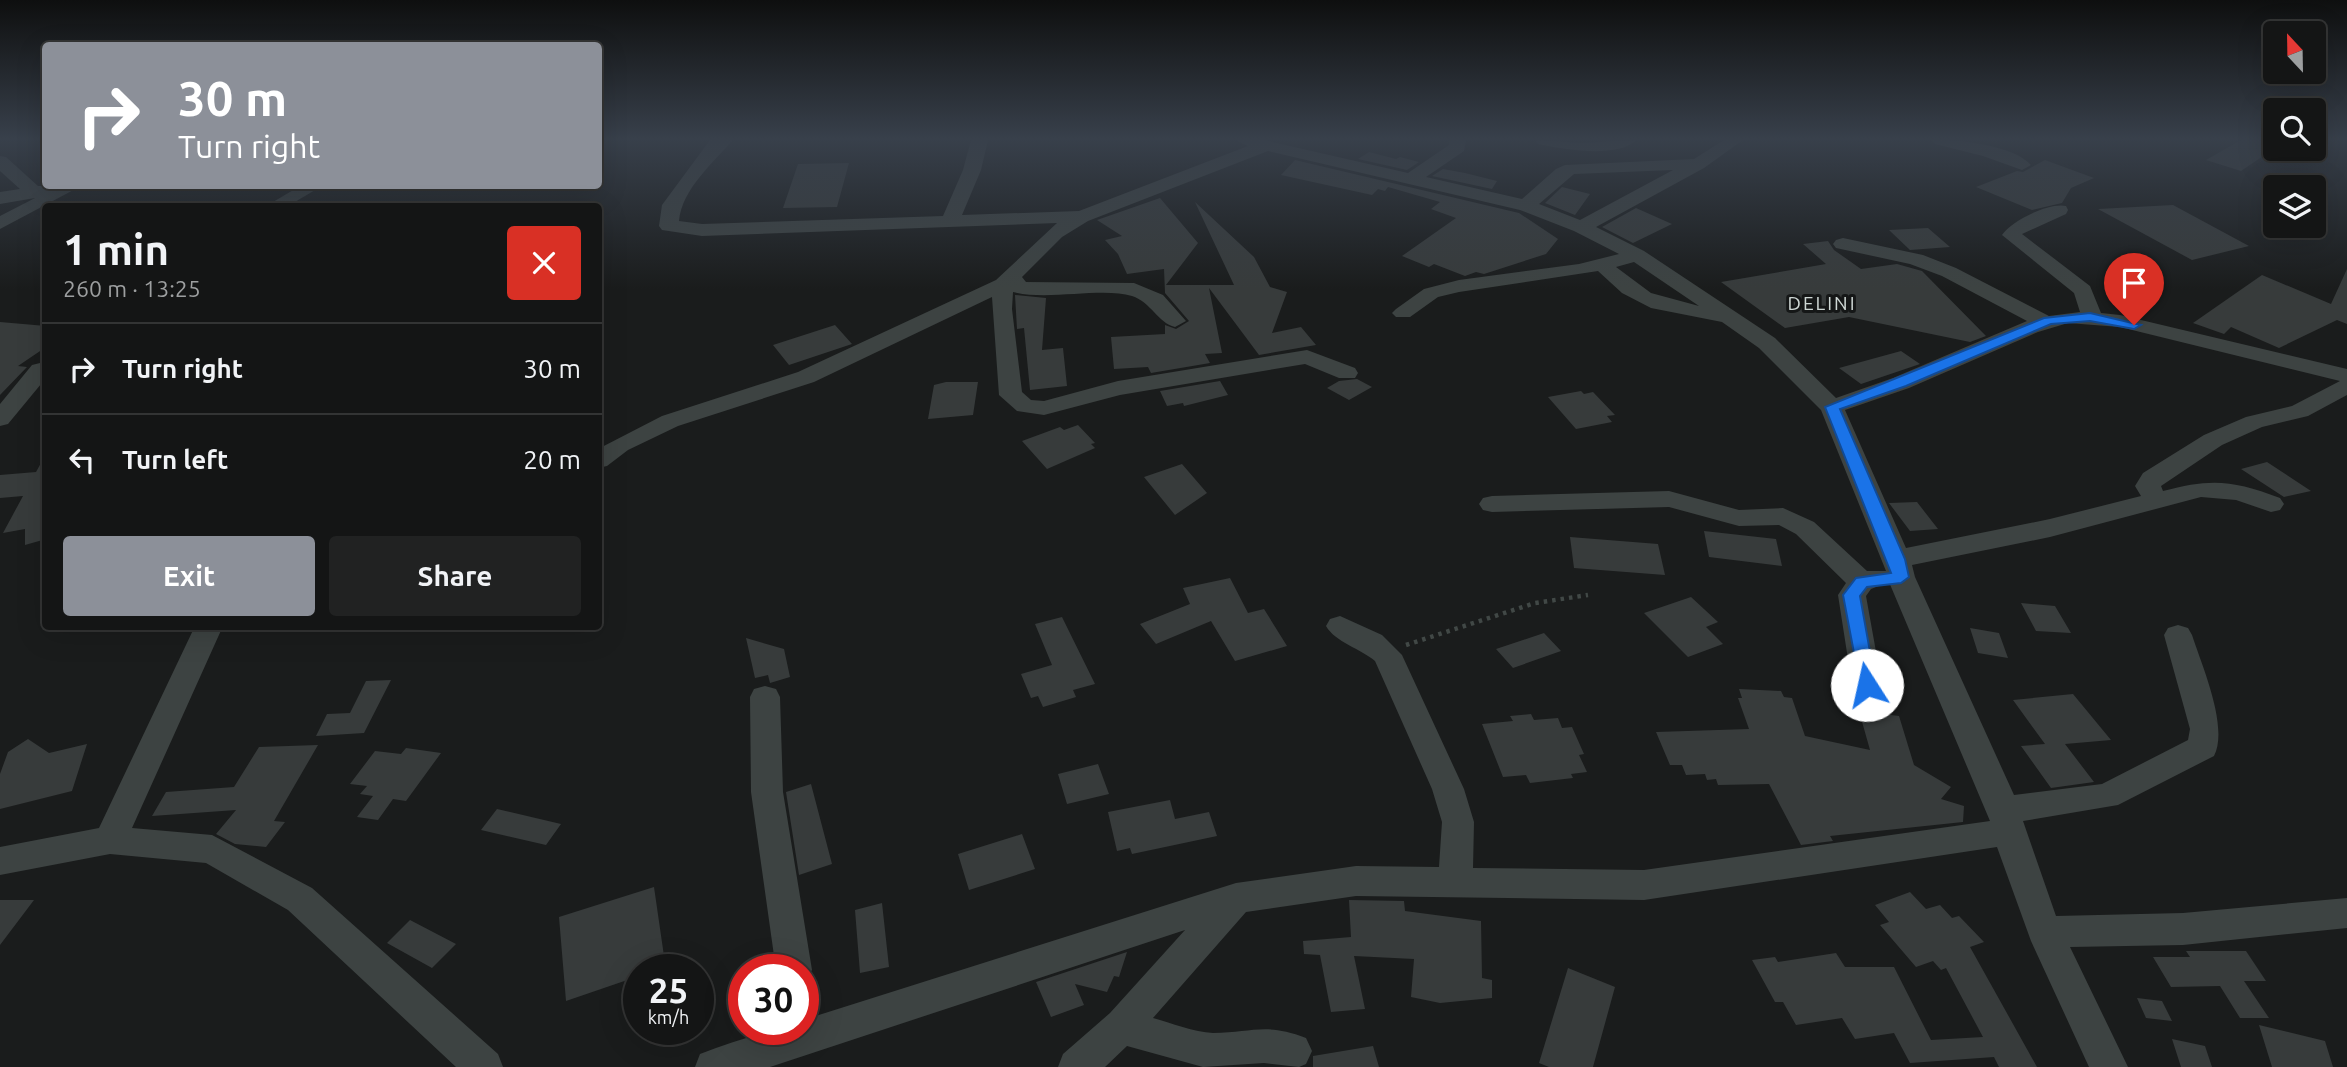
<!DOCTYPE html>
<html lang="en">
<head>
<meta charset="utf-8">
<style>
  :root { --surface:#141515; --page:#212222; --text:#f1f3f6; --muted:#9d9fa0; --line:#333434; --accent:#8c9099 }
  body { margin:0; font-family:Ubuntu,sans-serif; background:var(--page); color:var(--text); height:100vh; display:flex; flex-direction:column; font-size:26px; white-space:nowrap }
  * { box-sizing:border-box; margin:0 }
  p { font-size:23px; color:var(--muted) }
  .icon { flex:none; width:38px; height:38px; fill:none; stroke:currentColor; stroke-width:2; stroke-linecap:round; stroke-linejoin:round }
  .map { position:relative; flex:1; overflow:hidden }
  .drawer { position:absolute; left:42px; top:203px; width:560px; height:427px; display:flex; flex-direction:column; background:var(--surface); border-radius:7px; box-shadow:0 7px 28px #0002,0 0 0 2px var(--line) }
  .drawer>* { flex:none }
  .guide { position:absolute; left:42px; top:42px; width:560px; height:147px; border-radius:7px; box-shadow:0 7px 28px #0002,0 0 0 2px var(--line); background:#8c9099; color:#fff; overflow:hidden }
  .needle { width:46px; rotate:338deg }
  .tools { position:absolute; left:2263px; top:21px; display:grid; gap:14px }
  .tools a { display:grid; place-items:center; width:63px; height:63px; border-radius:7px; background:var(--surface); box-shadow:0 7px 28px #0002,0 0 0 2px var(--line); font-size:35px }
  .speed { position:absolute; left:623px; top:954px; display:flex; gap:14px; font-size:35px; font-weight:700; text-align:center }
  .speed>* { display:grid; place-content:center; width:91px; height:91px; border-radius:50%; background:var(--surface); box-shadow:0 7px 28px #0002,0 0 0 2px var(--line); line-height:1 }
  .speed small { font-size:18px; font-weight:400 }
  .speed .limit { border:10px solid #d22; background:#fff; color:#111 }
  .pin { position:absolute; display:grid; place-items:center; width:60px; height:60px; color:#fff; margin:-72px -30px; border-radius:50% 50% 50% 0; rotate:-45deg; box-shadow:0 0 7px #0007 }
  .pin .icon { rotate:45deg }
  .me { position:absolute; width:77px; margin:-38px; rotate:350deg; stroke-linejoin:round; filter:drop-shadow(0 0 5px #0008) }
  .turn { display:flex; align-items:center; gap:24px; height:147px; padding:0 21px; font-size:32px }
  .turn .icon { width:91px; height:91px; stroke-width:2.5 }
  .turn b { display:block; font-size:49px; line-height:60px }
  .round { display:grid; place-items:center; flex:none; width:74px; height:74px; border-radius:7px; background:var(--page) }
  .head { display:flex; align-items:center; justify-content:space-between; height:119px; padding:0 21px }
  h1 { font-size:42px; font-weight:700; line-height:52px }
  .button { display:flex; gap:14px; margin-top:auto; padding:14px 21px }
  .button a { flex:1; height:80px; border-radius:7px; background:var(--accent); color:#fff; font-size:28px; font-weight:700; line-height:80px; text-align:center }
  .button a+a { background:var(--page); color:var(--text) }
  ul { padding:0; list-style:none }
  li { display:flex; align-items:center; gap:21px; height:91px; padding:0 21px; border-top:2px solid var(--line) }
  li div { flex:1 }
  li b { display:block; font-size:26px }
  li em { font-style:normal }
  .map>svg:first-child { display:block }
  .building { fill:#373b3b }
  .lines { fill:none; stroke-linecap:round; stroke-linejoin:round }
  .path { stroke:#414846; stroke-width:4.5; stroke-dasharray:3.5 5; stroke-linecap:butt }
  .minor { fill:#3d4342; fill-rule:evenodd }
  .route { fill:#1a73e8; stroke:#114b97; stroke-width:2 }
  .labels { text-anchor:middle; stroke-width:6; stroke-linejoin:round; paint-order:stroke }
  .far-quarter-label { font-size:19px; letter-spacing:2px; fill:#ced7d4; stroke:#151717 }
</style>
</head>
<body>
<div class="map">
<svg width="2347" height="1067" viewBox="0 0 2347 1067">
  <rect width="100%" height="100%" fill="#1a1c1c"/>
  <path class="building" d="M 2241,140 L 2275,140 L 2275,148 L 2241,171 L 2206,160 Z
    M 1369,152 L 1396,159 L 1400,157 L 1419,162 L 1407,170 L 1358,159 Z
    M 1295,160 L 1519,213 L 1558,239 L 1546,254 L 1484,274 L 1476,272 L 1465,276 L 1434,264 L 1429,267 L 1402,256 L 1456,218 L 1431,209 L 1440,202 L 1388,187 L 1385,191 L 1378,189 L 1372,195 L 1281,175 Z
    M 2045,160 L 2094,178 L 2071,188 L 2062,203 L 2032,210 L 1976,187 L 2017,171 L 2023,172 Z
    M 849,163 L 837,207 L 783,208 L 798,164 Z
    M 1443,169 L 1465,173 L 1497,181 L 1492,189 L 1432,176 Z
    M 1562,187 L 1590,194 L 1575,215 L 1545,203 Z
    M 1160,198 L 1198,243 L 1166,285 L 1234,285 L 1195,202 L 1254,257 L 1270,287 L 1287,292 L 1272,333 L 1301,327 L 1316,345 L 1259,355 L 1209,288 L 1222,353 L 1205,354 L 1210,363 L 1151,373 L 1148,367 L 1114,369 L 1111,337 L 1165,334 L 1165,325 L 1176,329 L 1189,321 L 1165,293 L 1164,269 L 1127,274 L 1118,254 L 1105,240 L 1122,236 L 1097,220 Z
    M 2173,205 L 2249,246 L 2192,260 L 2098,209 Z
    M 1636,208 L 1672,224 L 1633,243 L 1602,227 Z
    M 1928,228 L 1950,247 L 1910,250 L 1889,230 Z
    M 1828,241 L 1834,250 L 1861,269 L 1897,264 L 1922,271 L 1986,336 L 1970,342 L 1849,317 L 1785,328 L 1721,282 L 1826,264 L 1803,244 Z
    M 2347,269 L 2347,324 L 2337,320 L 2279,348 L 2231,327 L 2224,334 L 2193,323 L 2262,275 L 2331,304 Z
    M 1015,295 L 1046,298 L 1042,350 L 1063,348 L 1067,386 L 1030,390 L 1024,328 L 1017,329 Z
    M 0,322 L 46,326 L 46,347 L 18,366 L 27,367 L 0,395 Z
    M 835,325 L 852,344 L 789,365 L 773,345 Z
    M 1901,351 L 1920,364 L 1861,384 L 1839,368 Z
    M 1357,379 L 1372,387 L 1349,400 L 1327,388 L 1339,381 Z
    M 1220,381 L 1228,395 L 1184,406 L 1183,403 L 1167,406 L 1160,391 Z
    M 946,382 L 978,382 L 973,415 L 928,419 L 934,385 Z
    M 1581,391 L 1584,394 L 1593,392 L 1615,415 L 1607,416 L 1612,422 L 1576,429 L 1548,397 Z
    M 1078,425 L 1095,443 L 1091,444 L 1095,448 L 1047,469 L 1022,441 L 1060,427 L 1064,430 Z
    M 46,454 L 46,539 L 25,545 L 25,529 L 3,533 L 23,496 L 0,498 L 0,475 L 36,472 Z
    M 2267,462 L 2311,491 L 2284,497 L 2241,469 Z
    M 1182,464 L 1207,493 L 1175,515 L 1144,477 Z
    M 1917,502 L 1938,529 L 1910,531 L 1889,503 Z
    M 1704,531 L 1776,539 L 1782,566 L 1709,557 Z
    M 1570,537 L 1658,544 L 1665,575 L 1574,568 Z
    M 1230,578 L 1248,613 L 1264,609 L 1287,646 L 1235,661 L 1211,621 L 1156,644 L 1140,624 L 1190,604 L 1183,588 Z
    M 1691,597 L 1718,622 L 1706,627 L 1723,644 L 1688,657 L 1644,613 Z
    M 2021,603 L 2055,606 L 2071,633 L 2036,631 Z
    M 1062,617 L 1095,684 L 1073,690 L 1076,697 L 1043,707 L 1038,696 L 1031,698 L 1021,674 L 1052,665 L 1035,624 Z
    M 1970,628 L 1999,633 L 2008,658 L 1978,653 Z
    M 1544,633 L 1561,651 L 1513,668 L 1496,649 Z
    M 746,638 L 784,649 L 790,677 L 770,683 L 768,675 L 755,678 Z
    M 391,680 L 364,733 L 316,736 L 327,714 L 350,713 L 366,681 Z
    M 1739,689 L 1781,691 L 1784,697 L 1792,698 L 1805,736 L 1870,750 L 1859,711 L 1899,716 L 1914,765 L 1951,787 L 1941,799 L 1964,806 L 1963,822 L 1830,836 L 1833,841 L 1801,845 L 1769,784 L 1718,785 L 1716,779 L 1707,780 L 1705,774 L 1686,775 L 1682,765 L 1670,765 L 1656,732 L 1749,729 L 1738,698 L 1742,698 Z
    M 2073,694 L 2111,740 L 2065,744 L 2094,782 L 2051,788 L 2021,746 L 2045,744 L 2013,700 Z
    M 1531,714 L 1534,720 L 1558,718 L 1562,728 L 1572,727 L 1584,754 L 1579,755 L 1587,772 L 1571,774 L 1573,778 L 1530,783 L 1526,775 L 1503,777 L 1482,724 L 1513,721 L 1510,716 Z
    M 28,739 L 49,753 L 87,744 L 72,791 L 0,809 L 0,774 L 8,752 Z
    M 318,745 L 274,821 L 285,822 L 266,847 L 235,844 L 216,834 L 236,810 L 152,816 L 166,792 L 234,787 L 259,747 Z
    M 406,748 L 441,753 L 406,801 L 393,799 L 378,820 L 357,817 L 373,796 L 360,794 L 367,786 L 350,784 L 375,751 L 401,754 Z
    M 1098,764 L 1109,794 L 1067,804 L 1058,774 Z
    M 811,784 L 832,864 L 799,875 L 786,792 Z
    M 1170,800 L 1175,819 L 1209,812 L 1217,836 L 1132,854 L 1130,848 L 1117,851 L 1108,812 Z
    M 497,809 L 561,824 L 546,845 L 481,830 Z
    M 1022,834 L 1035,869 L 969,890 L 958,854 Z
    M 654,887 L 666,970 L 639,970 L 639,976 L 566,1001 L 559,917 Z
    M 1910,892 L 1926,909 L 1940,905 L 1952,918 L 1959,916 L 1984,942 L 1970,947 L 2037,1067 L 1999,1067 L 1994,1057 L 1910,1063 L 1894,1033 L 1855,1039 L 1842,1018 L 1796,1025 L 1783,1002 L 1775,1002 L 1752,960 L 1775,957 L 1778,962 L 1836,953 L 1845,967 L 1894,967 L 1931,1040 L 1983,1037 L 1946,968 L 1941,970 L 1933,961 L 1916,967 L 1880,925 L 1889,922 L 1875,905 Z
    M 0,900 L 34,900 L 0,945 Z
    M 1349,900 L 1404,901 L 1405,911 L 1481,921 L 1482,978 L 1492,980 L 1492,998 L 1440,1003 L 1411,997 L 1414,959 L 1354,956 L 1365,1009 L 1331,1012 L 1320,955 L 1304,954 L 1303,941 L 1351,937 Z
    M 882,903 L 889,967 L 860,973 L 855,910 Z
    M 410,920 L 456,944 L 432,968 L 387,943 Z
    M 2186,951 L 2246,951 L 2266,981 L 2244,981 L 2269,1018 L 2240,1018 L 2220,986 L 2171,987 L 2153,957 L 2190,957 Z
    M 1127,952 L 1119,977 L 1114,976 L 1107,992 L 1075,984 L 1084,1005 L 1051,1017 L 1036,982 Z
    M 1568,968 L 1615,987 L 1593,1067 L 1549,1067 L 1539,1063 Z
    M 2137,998 L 2162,1001 L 2172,1021 L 2146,1018 Z
    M 2259,1025 L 2325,1041 L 2333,1067 L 2272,1067 Z
    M 2172,1039 L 2205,1046 L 2212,1067 L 2181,1067 Z
    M 1373,1046 L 1379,1067 L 1313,1067 L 1313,1056 Z"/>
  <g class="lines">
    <path class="path" d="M 1406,645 L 1535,603 L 1588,595"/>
    <path class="minor" d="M 710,140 L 733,140 C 713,163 682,189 679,221 L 702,224 L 943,216 L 963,170 L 971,140 L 988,140 L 981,170 L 962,215 L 1079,211 L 1248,146 L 1235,140 L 1264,140 L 1408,173 L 1449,145 L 1450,140 L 1466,140 L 1464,151 L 1426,177 L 1522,199 L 1556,169 L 1565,165 L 1694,159 L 1724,140 L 1743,140 L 1704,168 L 1596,227 L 1644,251 L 1775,338 L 1836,398 L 1893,378 L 2027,321 L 1942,276 L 1910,264 L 1836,248 L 1833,244 L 1836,240 L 1843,238 L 1923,255 L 1956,268 L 2049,316 L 2080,312 L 2074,293 L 2002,235 C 2011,221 2049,202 2066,206 L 2068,210 L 2066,214 L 2022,234 L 2090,286 L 2101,313 L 2120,315 L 2347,369 L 2347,395 L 2308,416 L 2262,427 L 2222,445 L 2161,486 L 2163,491 C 2211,478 2233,480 2280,498 L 2284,504 L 2280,510 L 2271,512 L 2236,500 L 2201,497 L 2050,537 L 1912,565 L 1915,577 L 2014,795 L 2102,784 L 2188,740 L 2190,729 L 2164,635 L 2168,628 L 2178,625 L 2188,628 L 2192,635 C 2202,666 2229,727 2214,756 L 2118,805 L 2023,821 L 2056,916 L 2183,913 L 2347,898 L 2347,928 L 2183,945 L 2070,947 L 2128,1067 L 2089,1067 L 2031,941 L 1997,847 L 1644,900 L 1356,896 L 1246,912 L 1153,1018 C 1171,1023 1194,1032 1213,1033 C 1252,1033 1265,1022 1306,1038 L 1312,1051 L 1306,1064 L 1299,1067 L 1264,1063 L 1203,1067 L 1127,1046 L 1105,1067 L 1058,1067 L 1063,1054 L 1110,1013 L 1185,930 L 770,1067 L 695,1067 L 700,1054 C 734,1041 767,1029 803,1029 L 803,1020 L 1236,883 L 1356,866 L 1439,867 L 1442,822 L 1432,789 L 1375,661 C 1361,649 1335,642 1326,626 L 1330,619 L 1340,616 L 1382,635 L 1402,655 L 1464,789 L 1474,822 L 1473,868 L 1644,870 L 1990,821 L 1889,582 L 1871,589 L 1866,596 L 1882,685 L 1878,693 L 1867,696 L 1856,693 L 1852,685 L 1838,595 L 1846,583 L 1796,534 L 1779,525 L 1739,526 L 1669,507 L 1492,512 L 1483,510 L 1479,504 L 1483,498 L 1492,496 L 1669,491 L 1739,510 L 1783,508 L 1814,522 L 1867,571 L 1886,571 L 1821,410 L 1759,348 L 1722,322 L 1651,308 L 1622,293 L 1598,271 L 1459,292 L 1438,297 L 1410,317 L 1396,317 L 1392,313 L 1396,309 L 1424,289 L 1459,280 L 1579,264 L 1619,254 L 1574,231 L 1520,210 L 1268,151 L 1088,221 L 1062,237 L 1022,277 L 1026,282 L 1134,283 L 1163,295 L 1186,321 L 1175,327 C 1158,323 1151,302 1132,296 C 1102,287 1047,301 1013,292 L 1012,309 L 1022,392 L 1031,400 L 1044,401 L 1118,381 L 1307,350 L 1355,368 L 1358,373 L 1355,378 L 1339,378 L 1305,364 L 1120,395 L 1044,415 L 1017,411 L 999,395 L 992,297 L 814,382 L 678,426 L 628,450 L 607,466 L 598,468 L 598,449 L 662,416 L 798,372 L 996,280 L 1057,223 L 702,236 L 662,230 L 659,226 L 662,205 ZM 1673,170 L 1580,220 L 1539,204 L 1574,174 ZM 1634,262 L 1699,306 L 1651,293 L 1616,267 ZM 2068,323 L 2120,327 L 2340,381 L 2292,406 L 2246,417 L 2204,435 L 2143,473 L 2135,486 L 2141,496 L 2050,519 L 1906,548 L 1845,410 L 1909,388 L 2038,332 Z
      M 1535,140 L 1581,143 L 1636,140 C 1618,159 1561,149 1538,144 Z
      M 1932,140 C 1957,139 2014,145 2031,165 L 2022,170 L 1983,156 L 1935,144 Z
      M 0,156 L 6,157 L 38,186 L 81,186 L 0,229 L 0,216 L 35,198 L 0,204 L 0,192 L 20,189 L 0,171 Z
      M 300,186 L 322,186 L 288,206 L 268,205 Z
      M 40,363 L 46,365 L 46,378 L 8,424 L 0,426 L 0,404 L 32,365 Z
      M 195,626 L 223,626 L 132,828 L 212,835 L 312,888 L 498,1054 L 503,1067 L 456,1067 L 288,910 L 206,863 L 110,854 L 0,875 L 0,847 L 99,828 Z
      M 765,686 L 776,689 L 780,697 L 783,792 L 812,970 L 803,983 L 803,970 L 776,970 L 751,792 L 750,697 L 754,689 Z"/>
  </g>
  <linearGradient id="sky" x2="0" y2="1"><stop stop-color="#0e0f0f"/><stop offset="0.48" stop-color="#38404b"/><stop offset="1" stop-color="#38404b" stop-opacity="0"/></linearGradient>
  <rect width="2347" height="289" fill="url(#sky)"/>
  <path class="route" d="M 2090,313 L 2141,325 L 2134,329 L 2090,321 L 2051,324 L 1906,386 L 1840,409 L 1905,559 L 1909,577 L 1901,583 L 1867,587 L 1860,596 L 1876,685 L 1874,690 L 1861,690 L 1843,595 L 1856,578 L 1891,573 L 1825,407 L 2044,318 Z"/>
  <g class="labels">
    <g class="far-quarter-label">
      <text x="1822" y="310">DELINI</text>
    </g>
  </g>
</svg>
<div class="tools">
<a><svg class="needle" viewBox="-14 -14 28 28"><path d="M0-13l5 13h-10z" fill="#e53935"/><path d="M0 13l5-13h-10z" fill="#9d9fa0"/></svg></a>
<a><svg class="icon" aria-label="search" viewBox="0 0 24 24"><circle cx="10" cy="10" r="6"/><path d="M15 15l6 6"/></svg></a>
<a><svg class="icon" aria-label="layers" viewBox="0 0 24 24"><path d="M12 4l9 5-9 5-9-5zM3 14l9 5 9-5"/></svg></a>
</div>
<div class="speed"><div>25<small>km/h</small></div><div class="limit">30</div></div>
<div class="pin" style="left:2134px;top:325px;background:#d93025"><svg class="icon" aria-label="arrive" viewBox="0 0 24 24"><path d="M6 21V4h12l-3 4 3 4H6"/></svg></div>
<svg class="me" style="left:1867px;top:685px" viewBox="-20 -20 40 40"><circle r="19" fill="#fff"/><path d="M0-13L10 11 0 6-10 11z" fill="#1a73e8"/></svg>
<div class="guide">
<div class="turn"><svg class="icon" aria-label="right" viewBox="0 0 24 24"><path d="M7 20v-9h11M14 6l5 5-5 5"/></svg><div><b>30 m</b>Turn right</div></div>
</div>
<section class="drawer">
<div class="head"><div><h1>1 min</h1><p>260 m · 13:25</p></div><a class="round" style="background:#d93025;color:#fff"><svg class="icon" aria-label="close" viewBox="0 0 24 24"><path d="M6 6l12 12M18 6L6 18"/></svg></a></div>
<ul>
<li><svg class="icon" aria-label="right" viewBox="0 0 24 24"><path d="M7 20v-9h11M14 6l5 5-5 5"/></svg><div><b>Turn right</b></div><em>30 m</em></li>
<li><svg class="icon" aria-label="left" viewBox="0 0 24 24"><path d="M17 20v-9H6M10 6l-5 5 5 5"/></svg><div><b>Turn left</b></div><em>20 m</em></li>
</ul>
<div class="button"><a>Exit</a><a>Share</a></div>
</section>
</div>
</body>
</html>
